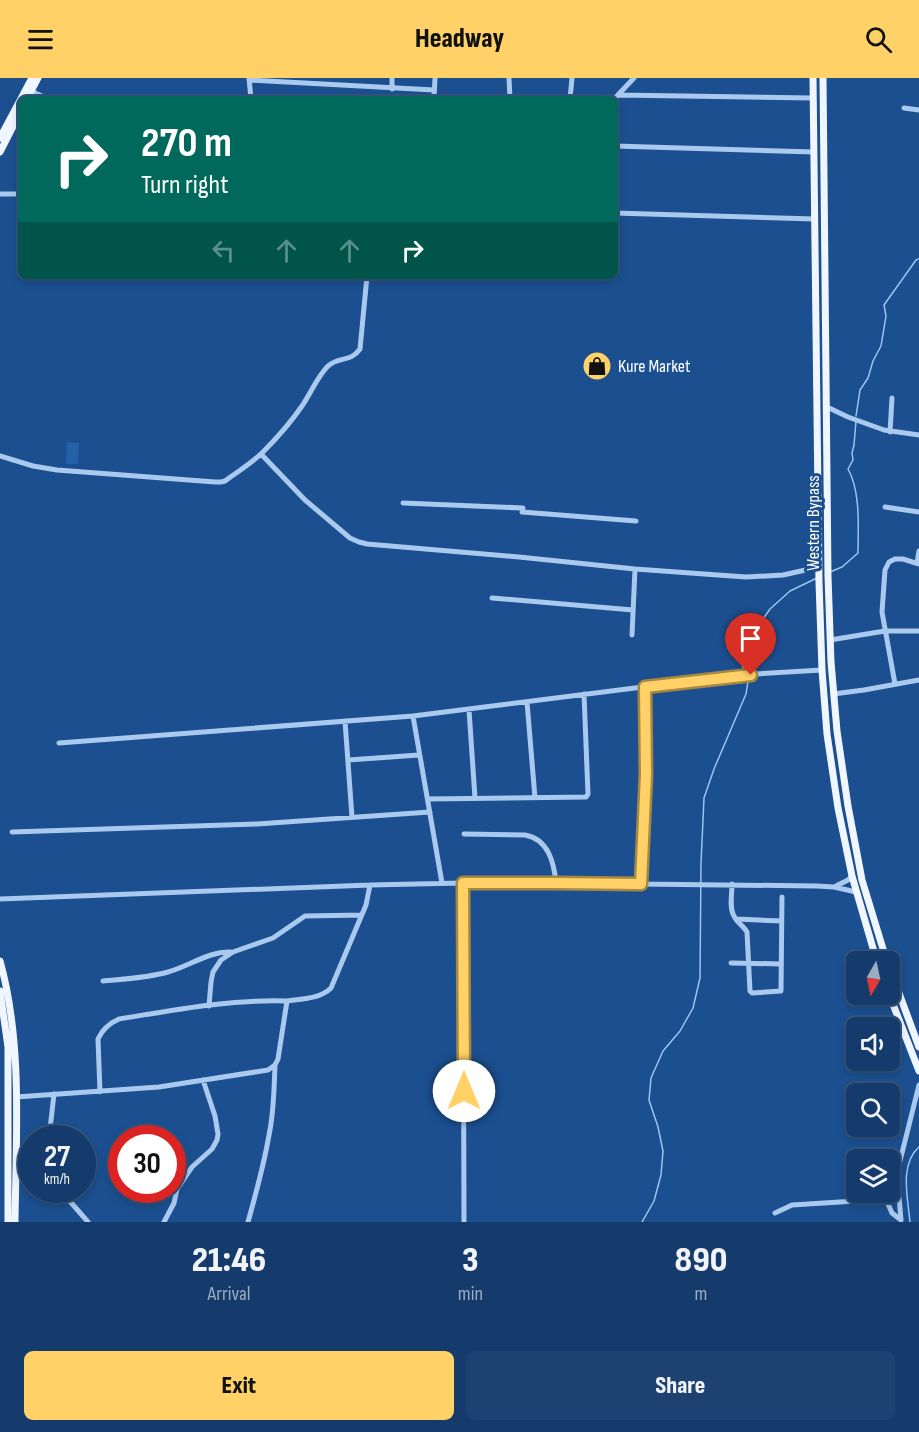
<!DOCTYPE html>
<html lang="en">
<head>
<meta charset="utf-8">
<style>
  :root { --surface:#143b6b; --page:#1d4271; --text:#f1f3f6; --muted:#9dadc1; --line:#33557e; --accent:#ffd166 }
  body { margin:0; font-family:"Sofia Sans Condensed",sans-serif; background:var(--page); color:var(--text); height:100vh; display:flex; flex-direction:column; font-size:22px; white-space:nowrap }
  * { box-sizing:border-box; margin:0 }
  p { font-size:20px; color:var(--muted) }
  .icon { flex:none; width:33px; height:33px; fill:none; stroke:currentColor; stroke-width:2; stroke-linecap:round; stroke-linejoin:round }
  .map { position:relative; height:1144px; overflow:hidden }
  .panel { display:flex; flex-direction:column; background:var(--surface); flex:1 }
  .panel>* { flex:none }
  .guide { position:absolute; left:18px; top:18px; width:600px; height:183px; border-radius:9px; box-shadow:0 3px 9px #0003,0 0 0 2px var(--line); background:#00695c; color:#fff; overflow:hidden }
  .needle { width:39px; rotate:189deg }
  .tools { position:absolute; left:846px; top:873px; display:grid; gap:12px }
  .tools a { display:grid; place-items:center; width:54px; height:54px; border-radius:9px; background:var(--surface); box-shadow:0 3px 9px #0003,0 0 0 2px var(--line); font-size:30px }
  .speed { position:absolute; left:18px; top:1047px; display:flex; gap:12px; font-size:30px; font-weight:700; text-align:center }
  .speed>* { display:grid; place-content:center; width:78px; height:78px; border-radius:50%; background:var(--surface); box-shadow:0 3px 9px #0003,0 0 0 2px var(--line); line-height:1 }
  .speed small { font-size:15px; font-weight:400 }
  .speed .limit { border:9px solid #d22; background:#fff; color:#111 }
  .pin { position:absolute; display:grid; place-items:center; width:51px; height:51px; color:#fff; margin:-62px -26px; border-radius:50% 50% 50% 0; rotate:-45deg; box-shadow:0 0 6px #0007 }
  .pin .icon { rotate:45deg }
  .me { position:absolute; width:66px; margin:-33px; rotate:0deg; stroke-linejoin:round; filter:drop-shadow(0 0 4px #0008) }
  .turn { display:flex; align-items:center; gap:21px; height:126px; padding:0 24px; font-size:27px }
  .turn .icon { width:78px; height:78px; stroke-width:2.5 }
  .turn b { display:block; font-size:42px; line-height:51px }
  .lanes { display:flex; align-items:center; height:57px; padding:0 24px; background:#0003; justify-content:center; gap:30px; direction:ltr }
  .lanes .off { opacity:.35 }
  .eta { display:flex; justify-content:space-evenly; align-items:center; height:102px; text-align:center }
  .eta b { font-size:36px; font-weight:800; line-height:42px }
  .action { display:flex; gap:12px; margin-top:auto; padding:12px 24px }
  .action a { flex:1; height:69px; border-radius:9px; background:var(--accent); color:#111; font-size:24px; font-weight:800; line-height:69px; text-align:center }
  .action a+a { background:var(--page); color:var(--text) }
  header { display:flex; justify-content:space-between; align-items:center; height:78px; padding:0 24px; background:var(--accent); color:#111; font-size:27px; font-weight:800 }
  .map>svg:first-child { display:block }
  .pitch { fill:#2461a8 }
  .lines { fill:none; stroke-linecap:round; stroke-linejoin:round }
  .stream { stroke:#9cc4f0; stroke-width:1.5 }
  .minor { stroke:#a9c9ee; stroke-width:5 }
  .major { stroke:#f0f6ff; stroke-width:7 }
  .route-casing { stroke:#a68842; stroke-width:15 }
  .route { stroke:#ffd166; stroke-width:10 }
  .labels { text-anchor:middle; stroke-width:6; stroke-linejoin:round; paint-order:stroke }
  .poi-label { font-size:18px; fill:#fff; stroke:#1b4f8f; text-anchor:start }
  .street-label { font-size:18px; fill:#fff; stroke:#1b4f8f }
</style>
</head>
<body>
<header><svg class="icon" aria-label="menu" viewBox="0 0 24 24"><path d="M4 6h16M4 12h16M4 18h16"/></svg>Headway<svg class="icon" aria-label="search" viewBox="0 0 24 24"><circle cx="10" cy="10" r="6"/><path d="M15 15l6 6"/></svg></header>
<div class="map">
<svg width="919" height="1144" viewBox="0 0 919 1144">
  <rect width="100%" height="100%" fill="#1b4f8f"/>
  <path class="pitch" d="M 67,364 L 79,365 L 78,386 L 66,386 Z"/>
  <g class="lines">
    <path class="stream" d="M 856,338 L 860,312 L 868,300 L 873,283 L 881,268 L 886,238 L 884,227 L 916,182 L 919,181
      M 830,494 L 842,489 L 858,475 C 858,450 861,414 848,391 L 853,382 L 852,375 L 854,367 L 856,343
      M 642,1144 L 654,1123 L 661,1097 L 663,1073 L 658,1049 L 649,1022 L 651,1000 L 663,973 L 680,953 L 693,930 L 700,900 L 701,785 L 704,720 L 714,691 L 746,616 L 748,603 L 742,587 L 742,577 L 753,570 L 750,555 L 758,543 L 763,541 L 770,531 L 790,513 L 817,500
      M 910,1144 C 908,1121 899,1086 919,1069"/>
    <path class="minor" d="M 249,0 L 251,21
      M 392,0 L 392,11
      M 509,0 L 510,21
      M 249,2 L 434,12
      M 31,13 L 48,21
      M 618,17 L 813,20
      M 434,21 L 435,0
      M 570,21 L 572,0
      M 614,21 L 634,0
      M 904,30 L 919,32
      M 615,68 L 814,74
      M 0,116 L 21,116
      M 615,135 L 815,141
      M 827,329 L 848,339 L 884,352 L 919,357
      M 890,354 L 892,320
      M 261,376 L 305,422 L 350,460 L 359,464 L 367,466 L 519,479 L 635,491 L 746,499 L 783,497 L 819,489
      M 0,378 L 33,388 L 57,392 L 215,404 L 221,404 L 225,403 C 237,394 252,385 263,374 C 277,360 291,344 302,328 C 311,315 317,299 328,288 C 339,278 350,285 360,271 L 367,198
      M 403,425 L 523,430
      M 885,429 L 919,434
      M 522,434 L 636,443
      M 917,485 L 919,473
      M 492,520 L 633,532
      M 632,557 L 635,491
      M 830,562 L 885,553 L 919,553
      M 895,606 L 882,534 L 885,492 L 889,484 L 895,481 L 903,481 L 919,486
      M 833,616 L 864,612 L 919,602
      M 527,624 L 535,720
      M 469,632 L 475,720
      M 413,638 L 442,805
      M 345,643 L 352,739
      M 59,665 L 413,638 L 738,597 L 822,592
      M 348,682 L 419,677
      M 428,721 L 586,719 L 588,716 L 584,616
      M 12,754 L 257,746 L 430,734
      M 464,756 L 525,757 C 548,761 554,784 556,805
      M 463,805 L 464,1144
      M 641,806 L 646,696 L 645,609
      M 732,806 C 732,816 729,830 734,838 C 737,845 744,848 747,854 L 750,913 L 752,915 L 781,913 L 782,819
      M 836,808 L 848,802 L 852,798
      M 0,821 L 370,807 L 463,805 L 556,805 L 817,808 L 834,809 L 856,814
      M 736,841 L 782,843
      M 731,885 L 781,886
      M 103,903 C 124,901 147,900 168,894 C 190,888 209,873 231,874
      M 209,928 L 211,904 L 213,894 L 221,882 L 233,874 L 273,860 L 305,838 L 362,837
      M 100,1014 L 98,961 C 102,952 110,945 119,941 C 174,932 231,921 287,923
      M 16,1019 L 159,1009 L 268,992 L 275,987 L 278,981 L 287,923 C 301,921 320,921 331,910 L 366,827 L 370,807
      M 49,1060 L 54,1016
      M 60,1112 L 88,1144
      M 775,1135 L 792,1127 L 856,1123 L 881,1117 L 885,1119 L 892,1135 L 901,1142
      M 901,1142 L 897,1095 L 919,1007
      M 164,1144 L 174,1125 L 177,1111 L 192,1089 L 212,1071 L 217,1062 L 218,1056 L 215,1038 L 203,1002
      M 248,1144 C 256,1115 264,1087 269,1057 C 274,1034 274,1011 275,987"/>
    <path class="major" d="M 813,0 L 819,504 L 822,592 L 827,656 L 838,730 L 852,798 L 877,884
      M 823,0 L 828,498 L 831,584 L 837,653 L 848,728 L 862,802 L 887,884
      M 27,21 L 38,0
      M 0,60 L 32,0
      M 0,74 L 21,33
      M 0,883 C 23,965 16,1059 15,1144
      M 890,891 L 919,969
      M 0,913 L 8,969 L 8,1144
      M 889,916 L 919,993"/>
  </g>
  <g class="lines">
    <g class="route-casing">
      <path id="route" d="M 464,1013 L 463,805 L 556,805 L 641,806 L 646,696 L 645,609 L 751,597"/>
    </g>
    <use href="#route" class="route"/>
  </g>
  <defs>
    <g id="shop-disc" transform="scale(1.5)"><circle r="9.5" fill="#ffd166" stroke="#1b4f8f"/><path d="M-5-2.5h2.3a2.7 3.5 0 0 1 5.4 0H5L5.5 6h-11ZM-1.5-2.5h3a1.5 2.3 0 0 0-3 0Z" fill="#111"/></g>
  </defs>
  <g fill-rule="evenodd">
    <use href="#shop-disc" x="597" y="288"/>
  </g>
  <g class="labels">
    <g class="poi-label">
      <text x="618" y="294">Kure Market</text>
    </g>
    <g class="street-label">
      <text transform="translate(813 445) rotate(-90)" y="6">Western Bypass</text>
    </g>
  </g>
</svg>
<div class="tools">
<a><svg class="needle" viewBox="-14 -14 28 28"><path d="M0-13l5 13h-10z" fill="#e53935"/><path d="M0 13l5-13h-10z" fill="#9dadc1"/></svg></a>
<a><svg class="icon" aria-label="sound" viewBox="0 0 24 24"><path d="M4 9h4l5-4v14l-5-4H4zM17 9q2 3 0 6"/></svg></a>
<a><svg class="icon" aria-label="search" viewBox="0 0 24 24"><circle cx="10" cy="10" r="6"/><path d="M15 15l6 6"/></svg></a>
<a><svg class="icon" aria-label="layers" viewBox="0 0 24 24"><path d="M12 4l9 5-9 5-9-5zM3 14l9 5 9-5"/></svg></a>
</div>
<div class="speed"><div>27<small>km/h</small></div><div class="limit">30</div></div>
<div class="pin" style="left:751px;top:597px;background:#d93025"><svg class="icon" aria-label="arrive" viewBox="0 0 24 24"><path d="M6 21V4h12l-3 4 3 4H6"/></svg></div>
<svg class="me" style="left:464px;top:1013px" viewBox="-20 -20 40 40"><circle r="19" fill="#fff"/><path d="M0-13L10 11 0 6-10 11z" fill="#ffd166"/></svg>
<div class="guide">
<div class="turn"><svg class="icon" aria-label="right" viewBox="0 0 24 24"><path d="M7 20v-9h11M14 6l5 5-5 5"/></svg><div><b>270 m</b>Turn right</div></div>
<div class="lanes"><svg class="icon off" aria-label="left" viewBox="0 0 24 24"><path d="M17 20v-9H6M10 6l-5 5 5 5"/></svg><svg class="icon off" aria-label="ahead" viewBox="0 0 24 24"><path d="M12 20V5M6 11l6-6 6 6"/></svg><svg class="icon off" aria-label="ahead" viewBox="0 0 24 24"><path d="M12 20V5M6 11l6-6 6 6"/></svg><svg class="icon" aria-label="right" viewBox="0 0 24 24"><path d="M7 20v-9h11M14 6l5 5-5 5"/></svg></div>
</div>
</div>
<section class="panel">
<div class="eta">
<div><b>21:46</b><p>Arrival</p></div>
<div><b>3</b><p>min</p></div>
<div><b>890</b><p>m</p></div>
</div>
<div class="action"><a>Exit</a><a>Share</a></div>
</section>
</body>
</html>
